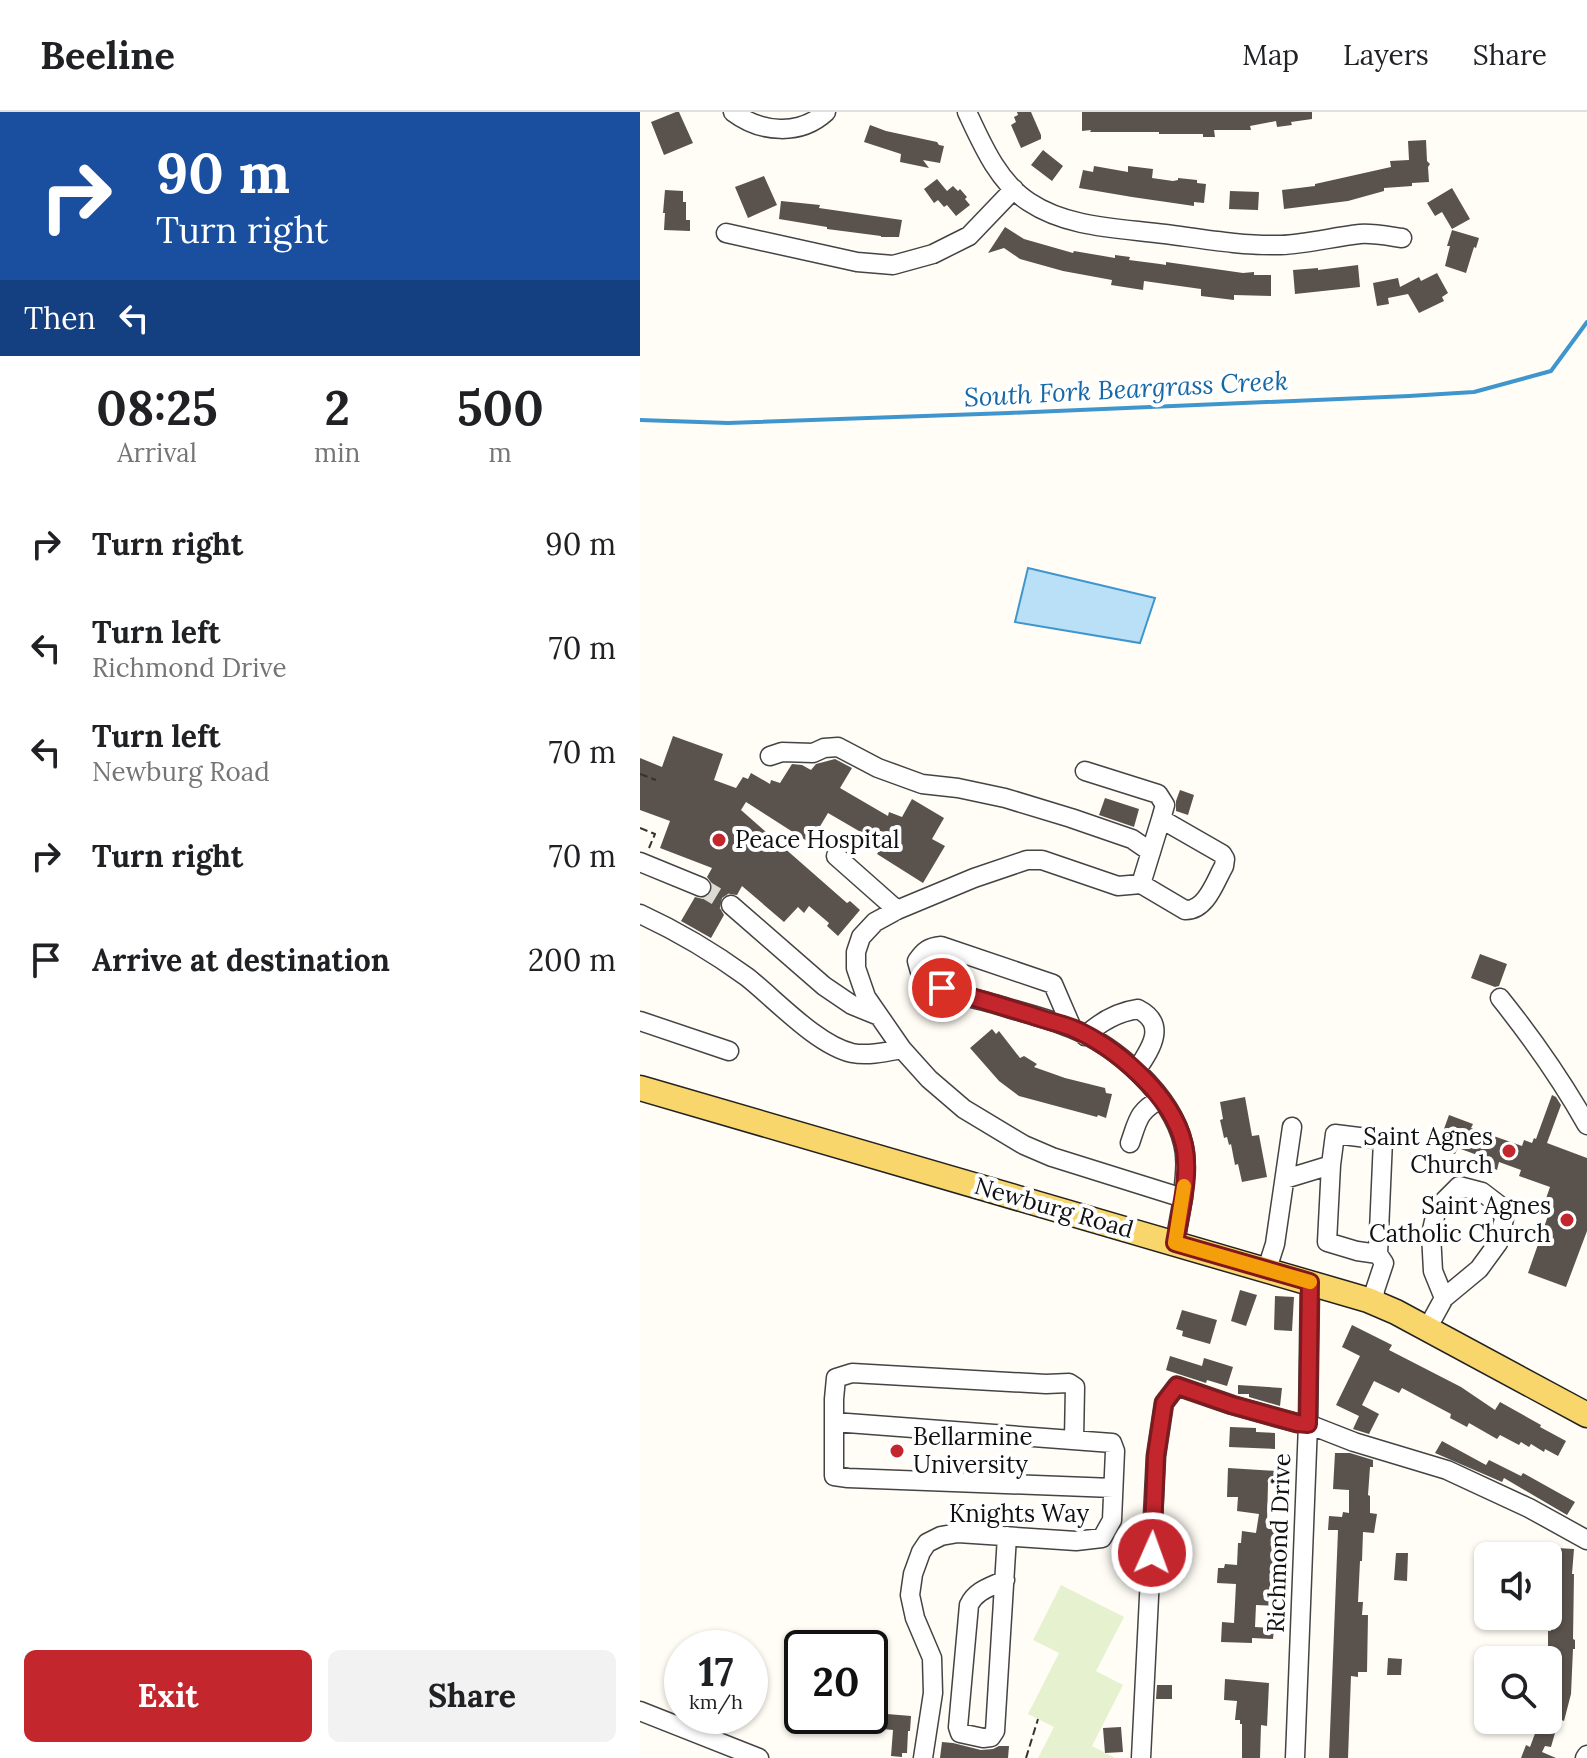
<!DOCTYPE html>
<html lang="en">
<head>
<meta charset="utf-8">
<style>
  :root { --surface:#fff; --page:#f2f2f2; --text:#202124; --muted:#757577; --line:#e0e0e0; --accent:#c4262e }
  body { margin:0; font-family:Lora,serif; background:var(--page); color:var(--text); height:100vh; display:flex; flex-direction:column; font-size:30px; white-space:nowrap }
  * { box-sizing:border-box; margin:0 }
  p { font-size:26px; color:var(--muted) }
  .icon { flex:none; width:44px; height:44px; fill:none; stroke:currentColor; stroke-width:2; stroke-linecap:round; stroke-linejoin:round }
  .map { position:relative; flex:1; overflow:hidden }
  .drawer { display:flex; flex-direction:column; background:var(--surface); width:640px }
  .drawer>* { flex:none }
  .banner { background:#1a4fa0; color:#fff; overflow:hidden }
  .fabs { position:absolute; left:834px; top:1430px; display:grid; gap:16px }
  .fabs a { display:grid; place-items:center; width:88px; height:88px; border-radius:12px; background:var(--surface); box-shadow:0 2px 6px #0004; font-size:40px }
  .speed { position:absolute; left:24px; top:1518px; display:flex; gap:16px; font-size:40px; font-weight:700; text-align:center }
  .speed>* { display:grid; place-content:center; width:104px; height:104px; border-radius:50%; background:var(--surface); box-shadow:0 2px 6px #0004; line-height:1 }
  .speed small { font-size:20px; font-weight:400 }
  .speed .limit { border:4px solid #111; border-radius:12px; background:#fff; color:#111 }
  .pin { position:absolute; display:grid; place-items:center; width:68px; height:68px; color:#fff; margin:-34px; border:4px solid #fff; border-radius:50%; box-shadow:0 2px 8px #0007 }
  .me { position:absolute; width:88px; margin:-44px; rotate:2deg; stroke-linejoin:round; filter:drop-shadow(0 0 6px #0008) }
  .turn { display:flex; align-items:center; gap:28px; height:168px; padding:0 24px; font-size:36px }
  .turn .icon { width:104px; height:104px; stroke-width:2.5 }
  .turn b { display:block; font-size:56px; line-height:68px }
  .then { display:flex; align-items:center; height:76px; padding:0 24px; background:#0003; gap:16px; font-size:30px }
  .eta { display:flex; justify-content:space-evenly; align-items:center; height:136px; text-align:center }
  .eta b { font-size:48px; font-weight:700; line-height:56px }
  .button { display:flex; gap:16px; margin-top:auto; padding:16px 24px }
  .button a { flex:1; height:92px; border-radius:12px; background:var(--accent); color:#fff; font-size:32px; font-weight:700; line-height:92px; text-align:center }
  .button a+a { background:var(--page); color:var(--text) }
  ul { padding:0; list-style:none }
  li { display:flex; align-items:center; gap:24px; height:104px; padding:0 24px }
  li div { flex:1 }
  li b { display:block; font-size:30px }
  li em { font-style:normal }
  header { display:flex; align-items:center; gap:48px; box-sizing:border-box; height:112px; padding:0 40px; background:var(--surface); border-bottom:2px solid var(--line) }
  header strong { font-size:38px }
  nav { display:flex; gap:44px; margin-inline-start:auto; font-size:28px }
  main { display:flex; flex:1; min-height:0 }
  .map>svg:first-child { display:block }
  .pitch { fill:#e6f2cf }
  .water { fill:#b9e0f7; stroke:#3f96cf; stroke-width:2 }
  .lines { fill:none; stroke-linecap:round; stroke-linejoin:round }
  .stream { stroke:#3f96cf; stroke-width:4 }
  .building { fill:#5a524d }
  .minor-tunnel { stroke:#dbdad3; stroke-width:18; stroke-dasharray:18 9; stroke-linecap:butt }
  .minor-casing { stroke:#444; stroke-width:21 }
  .major-casing { stroke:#222; stroke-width:27 }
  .path { stroke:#333; stroke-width:2; stroke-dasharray:8 4; stroke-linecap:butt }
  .minor { stroke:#fff; stroke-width:18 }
  .major { stroke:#f9d66b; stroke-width:24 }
  .route-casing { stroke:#7f191e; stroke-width:20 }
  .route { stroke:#c4262e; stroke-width:14 }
  .slow { stroke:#f59e0b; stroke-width:14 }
  .poi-dot { fill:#c4262e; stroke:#fff; stroke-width:3 }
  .labels { text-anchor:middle; stroke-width:8; stroke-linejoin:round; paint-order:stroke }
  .poi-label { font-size:24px; fill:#111; stroke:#fff; text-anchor:start }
  .street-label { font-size:24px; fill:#111; stroke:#fff }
  .water-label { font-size:26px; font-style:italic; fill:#1768a6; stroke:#fff }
</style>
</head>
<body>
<header>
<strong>Beeline</strong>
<nav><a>Map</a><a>Layers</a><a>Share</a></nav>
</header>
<main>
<section class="drawer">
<div class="banner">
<div class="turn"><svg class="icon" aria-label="right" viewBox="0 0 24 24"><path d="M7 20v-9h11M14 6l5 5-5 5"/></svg><div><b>90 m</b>Turn right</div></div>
<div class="then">Then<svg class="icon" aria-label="left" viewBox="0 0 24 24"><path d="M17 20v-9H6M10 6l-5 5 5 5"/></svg></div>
</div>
<div class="eta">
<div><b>08:25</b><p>Arrival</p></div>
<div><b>2</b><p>min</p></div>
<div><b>500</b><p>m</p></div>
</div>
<ul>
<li><svg class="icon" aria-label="right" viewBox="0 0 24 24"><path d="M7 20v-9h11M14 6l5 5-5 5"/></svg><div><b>Turn right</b></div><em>90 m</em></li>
<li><svg class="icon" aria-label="left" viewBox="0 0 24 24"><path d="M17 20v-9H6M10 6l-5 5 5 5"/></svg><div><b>Turn left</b><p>Richmond Drive</p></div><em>70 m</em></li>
<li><svg class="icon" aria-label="left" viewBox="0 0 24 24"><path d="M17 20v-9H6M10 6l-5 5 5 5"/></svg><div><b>Turn left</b><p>Newburg Road</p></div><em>70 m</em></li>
<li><svg class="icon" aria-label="right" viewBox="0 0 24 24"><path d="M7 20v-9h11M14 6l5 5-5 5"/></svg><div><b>Turn right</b></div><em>70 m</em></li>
<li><svg class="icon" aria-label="arrive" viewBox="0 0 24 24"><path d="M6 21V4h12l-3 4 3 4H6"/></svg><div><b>Arrive at destination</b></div><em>200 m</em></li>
</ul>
<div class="button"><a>Exit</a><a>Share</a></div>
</section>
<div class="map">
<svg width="947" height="1646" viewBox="0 0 947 1646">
  <rect width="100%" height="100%" fill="#fffdf5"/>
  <path class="pitch" d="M 421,1473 L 484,1505 L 456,1559 L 483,1573 L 452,1634 L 475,1646 L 398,1646 L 414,1615 L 388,1602 L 419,1541 L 393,1528 Z"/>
  <path class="water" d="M 388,456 L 515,486 L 500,531 L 375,510 Z"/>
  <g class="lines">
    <path class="stream" d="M 0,308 L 88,311 L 369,301 L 769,284 L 834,280 L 911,259 L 947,210"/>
  </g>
  <path class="building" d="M 36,0 L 39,0 L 53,31 L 24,43 L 11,10 Z
    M 377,0 L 391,0 L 401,23 L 401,27 L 381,36 L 371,13 L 376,10 L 374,5 L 378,3 Z
    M 442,0 L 672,0 L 672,7 L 651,10 L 652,13 L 637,15 L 636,9 L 610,14 L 611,18 L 574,18 L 575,25 L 563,25 L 563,22 L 519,22 L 519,20 L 450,20 L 451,18 L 442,19 Z
    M 230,13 L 246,19 L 297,30 L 299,33 L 304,34 L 300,51 L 283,48 L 289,56 L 260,50 L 261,42 L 224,30 Z
    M 786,28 L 787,49 L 790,52 L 788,55 L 789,70 L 772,71 L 772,74 L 744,76 L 744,79 L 708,89 L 644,97 L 642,78 L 675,74 L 675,72 L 751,55 L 750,49 L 769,48 L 768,29 Z
    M 403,38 L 423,54 L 412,69 L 391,53 Z
    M 454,54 L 488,60 L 488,54 L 513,57 L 512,66 L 533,69 L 538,68 L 538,66 L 557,68 L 557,71 L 566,72 L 564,91 L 554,90 L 554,94 L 492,85 L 439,76 L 443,58 L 453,60 Z
    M 124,64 L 137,93 L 108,106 L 95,75 Z
    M 297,67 L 307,79 L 313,74 L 318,79 L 320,77 L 327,85 L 325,87 L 330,93 L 316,104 L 307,93 L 304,95 L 298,88 L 294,91 L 284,77 Z
    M 812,76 L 830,107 L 812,117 L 802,100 L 795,104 L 787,91 Z
    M 25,78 L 43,79 L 43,90 L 46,90 L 46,108 L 50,108 L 50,119 L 24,118 L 25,101 L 23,101 Z
    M 590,79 L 619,80 L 618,98 L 589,97 Z
    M 141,89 L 180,93 L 179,96 L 262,108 L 259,125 L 241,125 L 241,124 L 187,117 L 187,115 L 139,107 Z
    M 365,115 L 384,127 L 433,141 L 434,139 L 475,146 L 475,143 L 490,145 L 489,148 L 520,152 L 526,153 L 526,150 L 603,161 L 614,160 L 614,163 L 631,163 L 631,184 L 594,183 L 594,188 L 561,184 L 561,177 L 504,169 L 503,178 L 471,173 L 472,168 L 423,159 L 380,147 L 364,136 L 348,141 Z
    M 812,118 L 839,126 L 836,136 L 834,135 L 826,161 L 805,154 L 810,134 L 807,134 Z
    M 718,153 L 720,175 L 655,182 L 653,158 L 678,156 L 678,158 Z
    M 797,161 L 808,181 L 802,185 L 804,189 L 779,201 L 768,182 L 748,186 L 749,192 L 737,194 L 733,171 L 758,166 L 760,175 L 779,165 L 781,169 Z
    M 33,624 L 83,642 L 74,668 L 96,676 L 103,665 L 108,667 L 111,661 L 130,672 L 131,668 L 140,671 L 152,652 L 162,653 L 171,658 L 176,652 L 195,647 L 212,656 L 200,676 L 248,704 L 249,700 L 262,705 L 272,687 L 304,706 L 292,727 L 305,734 L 283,771 L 237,742 L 243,733 L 188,701 L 170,731 L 106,690 L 101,698 L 207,791 L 210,789 L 220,798 L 198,824 L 187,814 L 189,811 L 169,794 L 164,801 L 158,795 L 144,810 L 102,774 L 97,783 L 88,782 L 82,786 L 80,796 L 84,803 L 71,826 L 41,809 L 55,785 L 63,787 L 72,780 L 73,773 L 67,765 L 72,756 L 20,736 L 30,709 L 0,698 L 0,646 L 22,655 Z
    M 540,678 L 554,683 L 548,703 L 536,699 L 536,689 Z
    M 465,686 L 499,697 L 494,715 L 459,703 Z
    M 840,842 L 867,852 L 859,874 L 855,875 L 831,866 Z
    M 352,917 L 356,922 L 359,919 L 380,946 L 384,944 L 397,952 L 394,955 L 425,966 L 465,976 L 466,981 L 472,982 L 466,1006 L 458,1003 L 457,1005 L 379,984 L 359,969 L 330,936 Z
    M 912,983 L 916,985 L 921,993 L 907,1031 L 947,1046 L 947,1119 L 926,1175 L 888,1161 L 910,1098 L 903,1095 L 910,1075 L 879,1064 L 881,1058 L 859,1050 L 857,1058 L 838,1051 L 840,1044 L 818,1036 L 815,1042 L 797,1036 L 809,1003 L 833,1012 L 831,1016 L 882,1034 L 884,1028 L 892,1031 L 894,1026 L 896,1027 Z
    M 605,985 L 612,1024 L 619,1023 L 627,1065 L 602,1070 L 598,1052 L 595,1053 L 591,1032 L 589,1033 L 587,1025 L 584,1026 L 580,1008 L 583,1007 L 580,990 Z
    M 600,1178 L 617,1183 L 606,1214 L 591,1209 Z
    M 635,1184 L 654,1185 L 652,1219 L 635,1218 L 634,1217 Z
    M 542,1198 L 577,1208 L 570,1232 L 542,1224 L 543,1219 L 536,1217 Z
    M 712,1213 L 752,1233 L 749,1238 L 821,1275 L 855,1298 L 860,1290 L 901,1313 L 900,1315 L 926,1329 L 918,1344 L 905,1337 L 904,1340 L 891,1332 L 889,1335 L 881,1330 L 879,1333 L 860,1323 L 857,1327 L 829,1311 L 827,1315 L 810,1306 L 811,1302 L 762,1276 L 759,1281 L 734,1269 L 722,1293 L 739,1302 L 729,1322 L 713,1317 L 719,1304 L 696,1293 L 720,1244 L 702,1235 Z
    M 530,1244 L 562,1254 L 564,1246 L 593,1255 L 587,1274 L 567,1268 L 566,1271 L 526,1258 Z
    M 598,1273 L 642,1276 L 640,1294 L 609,1285 L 609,1282 L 598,1282 Z
    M 590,1315 L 616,1316 L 616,1320 L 635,1321 L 635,1337 L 589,1335 Z
    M 802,1329 L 846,1353 L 849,1348 L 881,1364 L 883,1361 L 935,1390 L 927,1403 L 864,1366 L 862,1370 L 795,1341 Z
    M 695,1341 L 710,1341 L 733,1348 L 733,1355 L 730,1355 L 728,1383 L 730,1384 L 730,1401 L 737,1402 L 734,1421 L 723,1420 L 722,1449 L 720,1449 L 718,1490 L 723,1490 L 722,1503 L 728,1503 L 727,1560 L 718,1560 L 718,1565 L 711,1564 L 708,1646 L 689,1646 L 698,1418 L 688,1418 L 689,1404 L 702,1405 L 703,1400 L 709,1401 L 709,1378 L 693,1377 Z
    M 588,1356 L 637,1359 L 636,1372 L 628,1371 L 627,1412 L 636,1412 L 632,1483 L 637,1483 L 636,1494 L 616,1493 L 615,1515 L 634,1516 L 633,1527 L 612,1526 L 612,1531 L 581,1530 L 582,1510 L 594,1511 L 596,1472 L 577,1471 L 578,1456 L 584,1456 L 585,1452 L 597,1453 L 598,1431 L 601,1431 L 602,1419 L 616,1421 L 619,1402 L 597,1399 L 598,1385 L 587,1385 Z
    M 917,1436 L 934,1437 L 932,1462 L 934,1462 L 933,1527 L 935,1528 L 935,1537 L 933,1537 L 931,1582 L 924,1609 L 919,1607 L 911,1635 L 905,1634 L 902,1640 L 916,1646 L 881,1646 L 886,1633 L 890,1635 L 900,1608 L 908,1608 L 910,1536 L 908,1537 L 908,1519 L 911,1519 Z
    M 756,1441 L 768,1441 L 767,1469 L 754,1468 Z
    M 748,1546 L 762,1547 L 761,1563 L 747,1563 Z
    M 585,1567 L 629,1571 L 627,1614 L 621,1613 L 620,1646 L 602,1646 L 602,1612 L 600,1612 L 600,1608 L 595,1608 L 597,1589 L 584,1588 Z
    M 517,1573 L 532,1573 L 532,1587 L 516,1587 Z
    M 235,1601 L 271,1604 L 270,1619 L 268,1619 L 267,1641 L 262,1641 L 262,1645 L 251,1644 L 253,1618 L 233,1616 Z
    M 481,1615 L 483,1640 L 465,1641 L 463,1616 Z
    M 302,1630 L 313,1631 L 341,1638 L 353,1637 L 359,1634 L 369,1634 L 368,1646 L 300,1646 Z"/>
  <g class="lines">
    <path class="minor-tunnel" d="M 61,775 L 91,793"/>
    <g class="minor-casing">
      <path id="minor" d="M 93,0 C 121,21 160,24 186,0
        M 327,0 C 342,32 358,70 389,90 C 428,116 479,116 525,122 C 563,127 602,134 641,133 C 667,132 693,125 720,122 C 733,121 748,124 762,126
        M 86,121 L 217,150 L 253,153 L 293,142 L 329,124 L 374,77
        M 130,644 L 142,640 L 173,641 L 184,636 L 198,635 L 238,656 L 282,672 L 318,676 L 365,686 L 431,706 L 492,727 L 511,740
        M 445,659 L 518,682 L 525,693 L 521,707 L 582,742 L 585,747 L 584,754 C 575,770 566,799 545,798 L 501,772 L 478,774 L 402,748 L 387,748 L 334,766 L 257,798 L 235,810 L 221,825 L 216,840 L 216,856 L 226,885 L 262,937 L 289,967 L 324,997 L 384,1033 L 412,1045 L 543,1086 L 535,1131
        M 196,744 L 257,798
        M 0,750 L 61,775
        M 501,772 L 521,707
        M 91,793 L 184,874 L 212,893 L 239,904
        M 0,802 C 37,819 74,841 107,865 C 136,888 177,933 212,941 C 228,944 246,940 262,937
        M 860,886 C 892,926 922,969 947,1013
        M 0,909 L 89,939
        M 432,916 L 413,872 L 301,834 C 289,835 284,839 277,849 L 281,863 C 299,881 331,885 355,892 C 380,900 407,906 431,916 C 476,934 531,982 543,1031 C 548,1049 544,1068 543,1086
        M 445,924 C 461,909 477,900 498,897 C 529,913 509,939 496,959
        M 490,1031 C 498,1008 498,999 521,987
        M 645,1067 L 691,1053 L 695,1022 L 743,1028 L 738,1142 L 717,1139 L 687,1130 L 691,1053
        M 627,1157 L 635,1132 L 652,1015
        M 734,1190 L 735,1178 L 744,1151 L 738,1142
        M 787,1217 L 804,1186 L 839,1157 L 858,1131 L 864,1107 L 859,1093 L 842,1080 L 819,1074 L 797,1096 L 791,1122 L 793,1159 L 804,1186
        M 194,1310 L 472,1331 L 475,1339 L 472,1408 L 462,1426 L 436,1429 L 318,1421 L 301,1424 L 287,1431 L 281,1440 L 273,1462 L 270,1483 L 275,1506 L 292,1546 L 293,1581 L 283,1646
        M 434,1328 L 435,1275 L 429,1271 L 406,1272 L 212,1261 L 196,1266 L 194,1287 L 194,1364 L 208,1366 L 473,1376
        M 365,1468 C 351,1475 336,1478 329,1493 L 318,1615 L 320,1621 L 343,1626 L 351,1625 L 355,1619 L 367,1424
        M 0,1599 L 119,1646
        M 501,1646 L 516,1344 L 524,1291 L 537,1274 L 592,1293 L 657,1311 L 668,1312 L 714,1330 L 807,1358 L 889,1396 L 947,1428
        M 655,1646 L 668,1312 L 670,1170
        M 945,1646 L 947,1643"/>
    </g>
    <g class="major-casing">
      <path id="major" d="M 0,976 L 728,1188 L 756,1200 L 947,1303"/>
    </g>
    <path class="path" d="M 0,662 L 16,668
      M 0,716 L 15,722 L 9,736
      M 386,1646 L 398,1607"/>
    <use href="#minor" class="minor"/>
    <use href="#major" class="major"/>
  </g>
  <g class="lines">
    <g class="route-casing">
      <path id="route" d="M 302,876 C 331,885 361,894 391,903 C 404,908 419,911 432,916 C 476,935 533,984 544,1033 C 551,1064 540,1100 535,1131 L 670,1170 L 668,1312 L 657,1311 L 592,1293 L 537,1274 L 524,1291 L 516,1344 L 512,1441"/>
    </g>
    <use href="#route" class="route"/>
    <path class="slow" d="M 544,1074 L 535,1131 L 670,1170"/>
  </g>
  <g class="poi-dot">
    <circle cx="79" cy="728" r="8"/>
    <circle cx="869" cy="1039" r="8"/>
    <circle cx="927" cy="1108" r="8"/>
    <circle cx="257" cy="1339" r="8"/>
  </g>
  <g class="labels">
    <g class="poi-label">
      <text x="95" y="736">Peace Hospital</text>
      <text x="853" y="1033" text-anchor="end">Saint Agnes<tspan x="853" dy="28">Church</tspan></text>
      <text x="911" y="1102" text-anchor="end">Saint Agnes<tspan x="911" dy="28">Catholic Church</tspan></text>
      <text x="273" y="1333">Bellarmine<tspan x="273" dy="28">University</tspan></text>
    </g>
    <g class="street-label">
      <text transform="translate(414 1096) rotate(16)" y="8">Newburg Road</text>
      <text x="379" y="1410">Knights Way</text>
      <text transform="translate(639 1431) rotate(-88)" y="8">Richmond Drive</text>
    </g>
    <g class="water-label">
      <text transform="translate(486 277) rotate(-3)" y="9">South Fork Beargrass Creek</text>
    </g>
  </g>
</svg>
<div class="fabs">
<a><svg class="icon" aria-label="sound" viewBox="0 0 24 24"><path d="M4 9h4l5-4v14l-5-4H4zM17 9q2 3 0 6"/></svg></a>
<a><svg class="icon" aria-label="search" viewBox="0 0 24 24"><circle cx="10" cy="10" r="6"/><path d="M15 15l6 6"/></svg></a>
</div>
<div class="speed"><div>17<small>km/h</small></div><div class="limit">20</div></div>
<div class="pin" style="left:302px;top:876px;background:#d93025"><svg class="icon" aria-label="arrive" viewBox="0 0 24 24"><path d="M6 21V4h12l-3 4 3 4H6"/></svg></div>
<svg class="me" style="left:512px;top:1441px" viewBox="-20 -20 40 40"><circle r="17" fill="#c4262e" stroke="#fff" stroke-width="3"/><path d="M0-11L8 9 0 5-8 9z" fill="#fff"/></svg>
</div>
</main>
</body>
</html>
